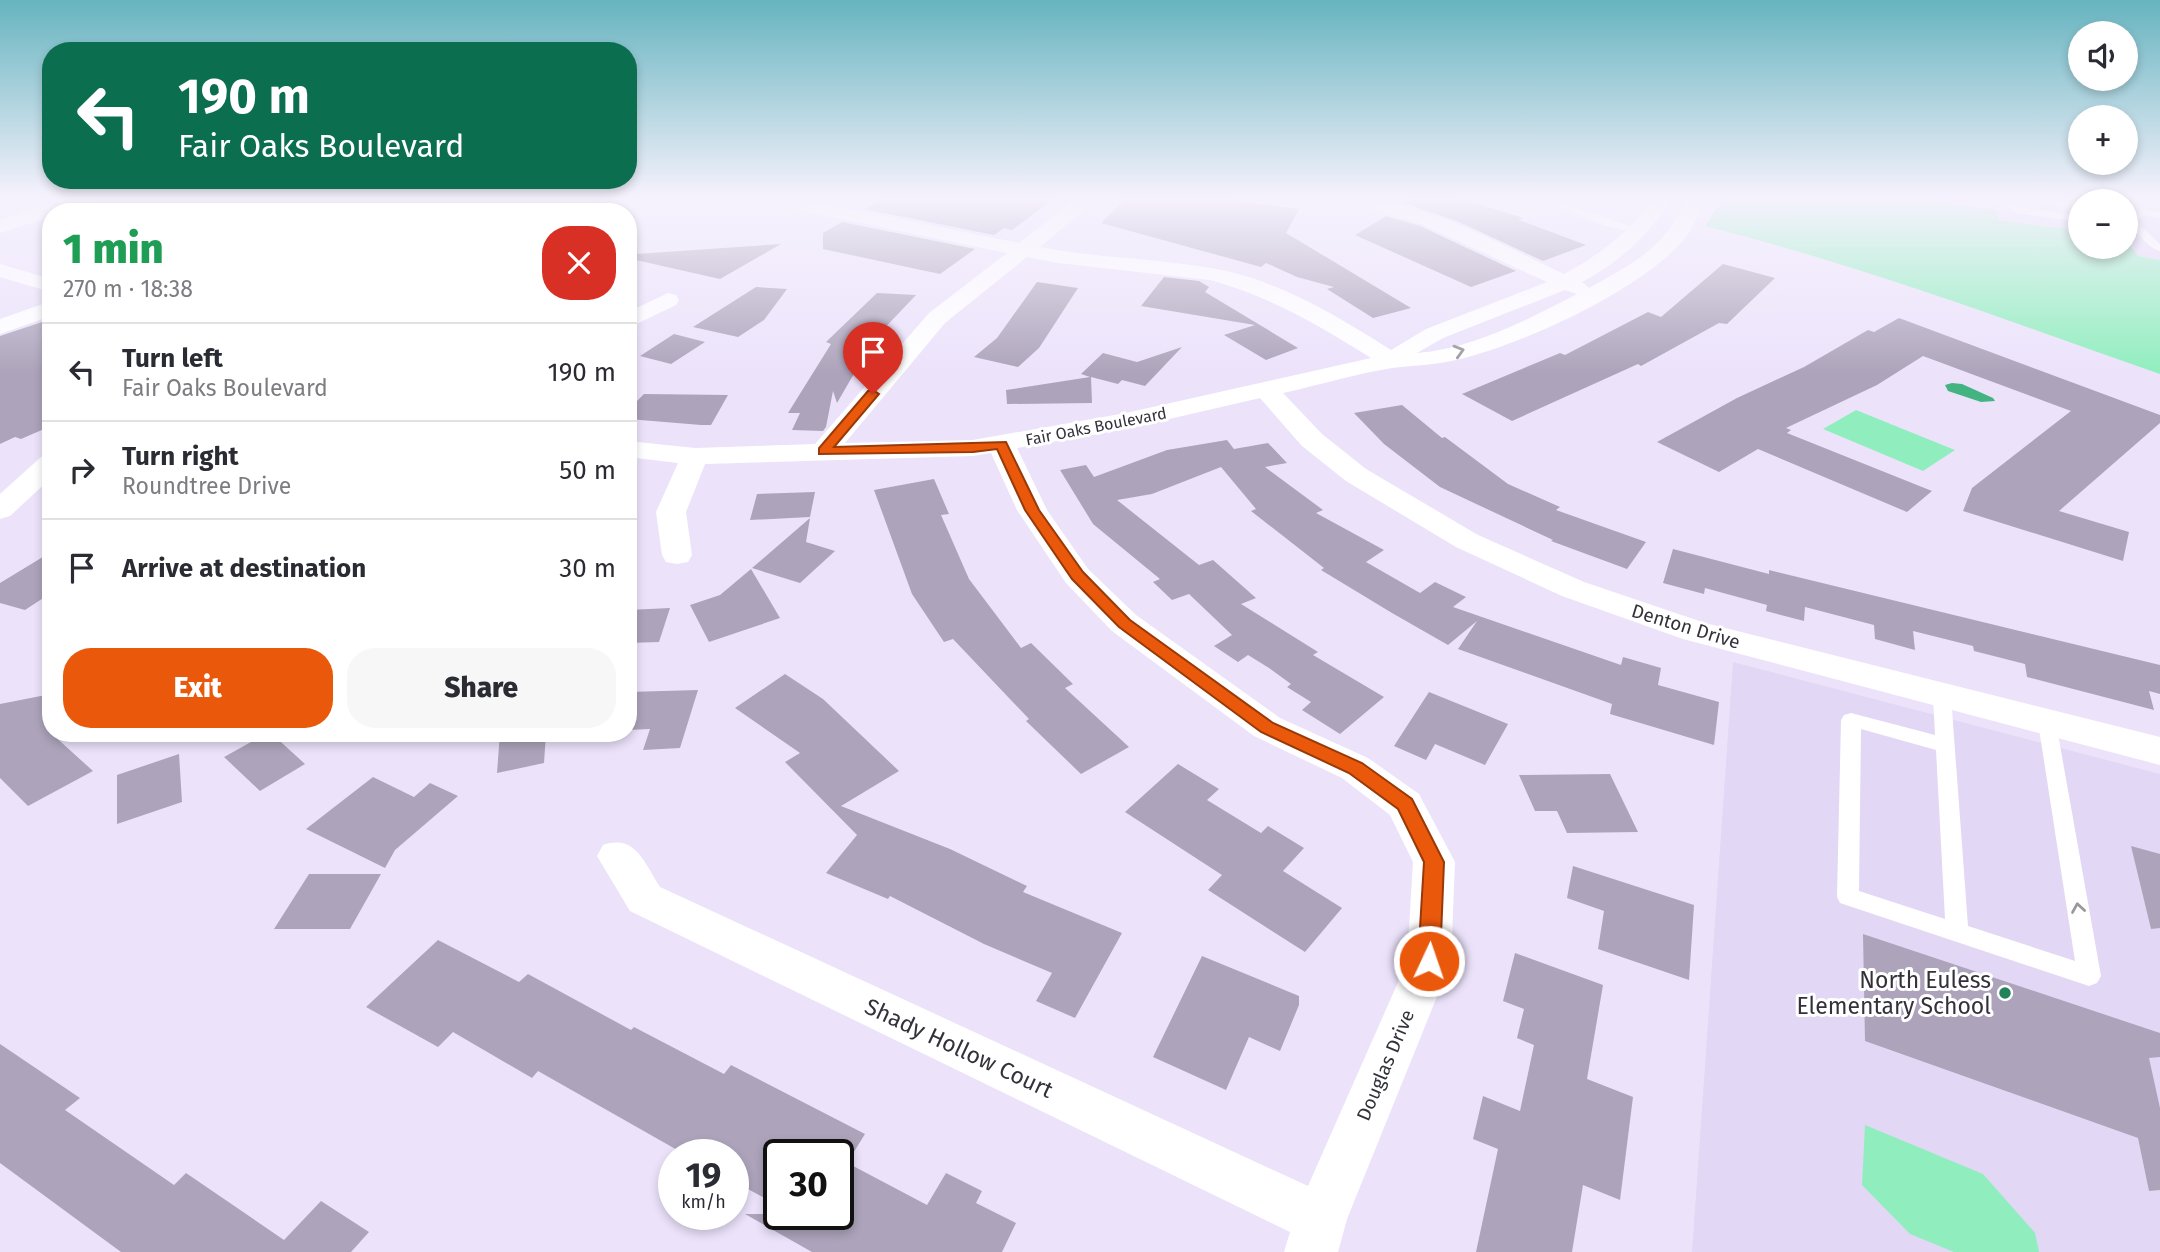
<!DOCTYPE html>
<html lang="en">
<head>
<meta charset="utf-8">
<style>
  :root { --surface:#fff; --page:#f7f7f7; --text:#2b2b33; --muted:#7c7c81; --line:#e1e1e2; --accent:#ea580c }
  body { margin:0; font-family:"Fira Sans",sans-serif; background:var(--page); color:var(--text); height:100vh; display:flex; flex-direction:column; font-size:26px; white-space:nowrap }
  * { box-sizing:border-box; margin:0 }
  p { font-size:23px; color:var(--muted) }
  .icon { flex:none; width:38px; height:38px; fill:none; stroke:currentColor; stroke-width:2; stroke-linecap:round; stroke-linejoin:round }
  .map { position:relative; flex:1; overflow:hidden }
  .drawer { position:absolute; left:42px; top:203px; width:595px; height:539px; display:flex; flex-direction:column; background:var(--surface); border-radius:28px; box-shadow:0 4px 10px #0003 }
  .drawer>* { flex:none }
  .hud { position:absolute; left:42px; top:42px; width:595px; height:147px; border-radius:28px; box-shadow:0 4px 10px #0003; background:#0b6e4f; color:#fff; overflow:hidden }
  .fabs { position:absolute; left:2068px; top:21px; display:grid; gap:14px }
  .fabs a { display:grid; place-items:center; width:70px; height:70px; border-radius:50%; background:var(--surface); box-shadow:0 4px 10px #0003; font-size:35px }
  .speed { position:absolute; left:658px; top:1139px; display:flex; gap:14px; font-size:35px; font-weight:700; text-align:center }
  .speed>* { display:grid; place-content:center; width:91px; height:91px; border-radius:50%; background:var(--surface); box-shadow:0 4px 10px #0003; line-height:1 }
  .speed small { font-size:18px; font-weight:400 }
  .speed .limit { border:4px solid #111; border-radius:10px; background:#fff; color:#111 }
  .pin { position:absolute; display:grid; place-items:center; width:60px; height:60px; color:#fff; margin:-72px -30px; border-radius:50% 50% 50% 0; rotate:-45deg; box-shadow:0 0 7px #0007 }
  .pin .icon { rotate:45deg }
  .me { position:absolute; width:77px; margin:-38px; rotate:3deg; stroke-linejoin:round; filter:drop-shadow(0 0 5px #0008) }
  .turn { display:flex; align-items:center; gap:24px; height:147px; padding:0 21px; font-size:32px }
  .turn .icon { width:91px; height:91px; stroke-width:2.5 }
  .turn b { display:block; font-size:49px; line-height:60px }
  .round { display:grid; place-items:center; flex:none; width:74px; height:74px; border-radius:28px; background:var(--page) }
  .head { display:flex; align-items:center; justify-content:space-between; height:119px; padding:0 21px }
  h1 { font-size:42px; font-weight:800; line-height:52px; color:#1e9e55 }
  .action { display:flex; gap:14px; margin-top:auto; padding:14px 21px }
  .action a { flex:1; height:80px; border-radius:28px; background:var(--accent); color:#fff; font-size:28px; font-weight:800; line-height:80px; text-align:center }
  .action a+a { background:var(--page); color:var(--text) }
  ul { padding:0; list-style:none }
  li { display:flex; align-items:center; gap:21px; height:98px; padding:0 21px; border-top:2px solid var(--line) }
  li div { flex:1 }
  li b { display:block; font-size:26px }
  li em { font-style:normal }
  .map>svg:first-child { display:block }
  .built { fill:#e2d7f5 }
  .green { fill:#90eebe }
  .water { fill:#43b481 }
  .building { fill:#ada4bb }
  .lines { fill:none; stroke-linecap:round; stroke-linejoin:round }
  .service { fill:#fff; fill-rule:evenodd }
  .minor { fill:#fff; fill-rule:evenodd }
  .tertiary { fill:#fff; fill-rule:evenodd }
  .oneway { stroke:#9a989c }
  .route { fill:#ea580c; stroke:#983908; stroke-width:2 }
  .poi-dot { fill:#238259; stroke:#fff; stroke-width:2.5 }
  .labels { text-anchor:middle; stroke-width:6; stroke-linejoin:round; paint-order:stroke }
  .far-street-label { font-size:16px; fill:#34313a; stroke:#fff }
  .street-label { font-size:19px; fill:#34313a; stroke:#fff }
  .near-poi-label { font-size:23px; fill:#34313a; stroke:#fff; text-anchor:end }
  .near-street-label { font-size:23px; fill:#34313a; stroke:#fff }
</style>
</head>
<body>
<div class="map">
<svg width="2160" height="1252" viewBox="0 0 2160 1252">
  <rect width="100%" height="100%" fill="#ece3fb"/>
  <path class="built" d="M 1909,198 L 2160,198 L 2160,260 L 2138,256 L 2126,240 L 2126,201 L 2081,201 L 2081,231 L 1999,219 L 1995,210 Z
    M 1733,662 L 2160,774 L 2160,1252 L 1692,1252 Z"/>
  <path class="green" d="M 1724,198 L 1909,198 L 1996,210 L 1999,220 L 2081,231 L 2081,247 L 2126,247 L 2126,240 L 2138,256 L 2160,260 L 2160,374 C 2009,321 1860,265 1705,226 Z
    M 1856,410 L 1955,450 L 1923,471 L 1823,429 Z
    M 1865,1125 L 1983,1174 L 2035,1233 L 2039,1252 L 1954,1252 L 1910,1234 L 1862,1185 Z"/>
  <path class="water" d="M 1952,383 L 1962,384 L 1993,398 L 1995,401 L 1981,402 L 1948,391 L 1945,385 Z"/>
  <path class="building" d="M 884,198 L 1055,198 L 1012,230 L 1004,228 L 994,235 L 864,209 Z
    M 1127,198 L 1217,198 L 1299,209 L 1286,233 L 1411,308 L 1373,318 L 1327,289 L 1334,287 L 1297,277 L 1266,263 L 1261,267 L 1101,223 Z
    M 1414,198 L 1466,200 L 1523,218 L 1519,220 L 1586,245 L 1543,261 L 1459,222 L 1405,203 Z
    M 1386,216 L 1420,226 L 1516,271 L 1471,287 L 1355,235 Z
    M 842,222 L 975,249 L 940,274 L 823,249 L 823,233 Z
    M 781,244 L 720,279 L 636,260 L 636,254 Z
    M 1723,264 L 1775,278 L 1727,324 L 1719,323 L 1641,366 L 1638,364 L 1512,421 L 1462,394 L 1560,353 L 1565,355 L 1648,312 L 1661,317 Z
    M 1164,277 L 1199,281 L 1209,287 L 1205,292 L 1298,348 L 1266,360 L 1224,335 L 1255,325 L 1141,306 Z
    M 1037,282 L 1078,288 L 1039,348 L 1018,367 L 974,357 L 997,338 Z
    M 756,287 L 787,289 L 764,320 L 738,337 L 693,327 Z
    M 877,293 L 916,295 L 876,337 L 886,340 L 866,353 L 837,403 L 833,391 L 826,427 L 823,431 L 792,430 L 800,413 L 788,413 L 831,344 L 826,342 Z
    M 1899,318 L 2160,415 L 2160,423 L 2059,511 L 2129,532 L 2123,561 L 1963,511 L 1972,488 L 2071,411 L 1923,356 L 1877,385 L 1786,428 L 1791,430 L 1787,433 L 1932,491 L 1907,512 L 1758,449 L 1719,472 L 1657,442 L 1737,398 L 1804,367 L 1868,330 L 1874,332 Z
    M 45,321 L 51,323 L 51,426 L 21,439 L 15,437 L 0,444 L 0,336 Z
    M 674,334 L 705,342 L 671,364 L 640,356 Z
    M 1182,347 L 1145,386 L 1122,380 L 1118,384 L 1091,377 L 1092,403 L 1007,404 L 1006,390 L 1090,377 L 1081,374 L 1103,353 L 1137,362 Z
    M 644,394 L 728,395 L 711,425 L 701,425 L 628,419 L 628,410 Z
    M 1402,405 L 1442,438 L 1445,437 L 1508,484 L 1560,507 L 1556,510 L 1646,542 L 1627,569 L 1551,541 L 1553,540 L 1440,487 L 1384,444 L 1354,413 Z
    M 1227,440 L 1234,449 L 1268,443 L 1287,463 L 1265,467 L 1323,510 L 1316,513 L 1384,550 L 1366,562 L 1420,593 L 1435,582 L 1466,597 L 1453,607 L 1621,665 L 1623,657 L 1661,668 L 1658,685 L 1719,702 L 1714,745 L 1610,714 L 1612,704 L 1458,649 L 1477,621 L 1448,645 L 1392,613 L 1321,570 L 1324,568 L 1251,511 L 1256,509 L 1221,467 L 1152,494 L 1117,500 L 1199,565 L 1213,560 L 1256,598 L 1241,604 L 1318,652 L 1313,655 L 1384,697 L 1340,734 L 1302,710 L 1311,702 L 1287,687 L 1291,684 L 1269,668 L 1248,655 L 1238,662 L 1214,646 L 1232,635 L 1189,594 L 1172,600 L 1153,582 L 1160,579 L 1093,524 L 1060,470 L 1086,465 L 1094,477 L 1167,450 Z
    M 934,479 L 949,514 L 941,515 L 969,579 L 1021,648 L 1031,643 L 1073,684 L 1065,688 L 1129,747 L 1081,774 L 1026,721 L 1029,719 L 953,639 L 944,642 L 912,594 L 874,490 Z
    M 815,492 L 810,517 L 750,520 L 757,494 Z
    M 810,518 L 806,542 L 835,551 L 800,583 L 752,568 Z
    M 1673,549 L 1769,574 L 1769,570 L 2160,665 L 2160,694 L 2149,691 L 2154,710 L 2027,677 L 2025,664 L 1974,651 L 1973,646 L 1913,631 L 1915,650 L 1875,639 L 1874,625 L 1805,607 L 1804,621 L 1766,611 L 1767,605 L 1705,588 L 1704,594 L 1663,583 Z
    M 51,552 L 51,593 L 25,610 L 0,603 L 0,583 Z
    M 751,569 L 780,618 L 709,642 L 690,605 L 720,595 Z
    M 670,608 L 659,642 L 628,643 L 628,610 Z
    M 785,674 L 823,699 L 899,771 L 841,806 L 950,849 L 1027,886 L 1023,892 L 1122,933 L 1075,1018 L 1036,1001 L 1052,973 L 984,944 L 890,896 L 888,899 L 826,873 L 857,835 L 785,762 L 800,753 L 735,708 Z
    M 698,690 L 680,748 L 643,750 L 650,729 L 628,730 L 628,692 Z
    M 1429,692 L 1508,724 L 1485,765 L 1435,744 L 1426,760 L 1394,746 Z
    M 51,694 L 51,733 L 93,771 L 28,806 L 0,778 L 0,704 Z
    M 267,733 L 271,733 L 305,764 L 260,791 L 224,757 Z
    M 500,733 L 546,733 L 544,763 L 497,773 Z
    M 179,754 L 182,802 L 117,824 L 117,775 Z
    M 1178,764 L 1219,789 L 1207,800 L 1261,833 L 1268,826 L 1304,848 L 1283,871 L 1342,908 L 1305,952 L 1208,890 L 1222,875 L 1125,812 Z
    M 1610,774 L 1638,832 L 1567,833 L 1557,811 L 1535,811 L 1519,775 Z
    M 373,777 L 414,797 L 430,783 L 458,796 L 395,850 L 385,868 L 306,829 Z
    M 2131,846 L 2160,854 L 2160,928 L 2151,929 Z
    M 1573,866 L 1694,905 L 1689,980 L 1598,949 L 1604,911 L 1567,898 Z
    M 309,874 L 381,874 L 350,929 L 274,929 Z
    M 1863,934 L 2160,1033 L 2160,1057 L 2149,1058 L 2160,1108 L 2160,1190 L 2149,1191 L 2138,1138 L 1865,1041 Z
    M 438,940 L 519,982 L 528,974 L 631,1030 L 634,1027 L 724,1074 L 731,1065 L 865,1134 L 852,1155 L 779,1155 L 779,1206 L 733,1181 L 733,1155 L 686,1155 L 538,1071 L 532,1078 L 453,1032 L 438,1047 L 366,1007 Z
    M 1515,953 L 1603,985 L 1587,1079 L 1633,1097 L 1620,1200 L 1583,1185 L 1572,1252 L 1476,1252 L 1498,1149 L 1473,1139 L 1483,1096 L 1520,1111 L 1534,1045 L 1517,1038 L 1524,1009 L 1503,1001 Z
    M 1202,956 L 1299,996 L 1299,1005 L 1280,1051 L 1249,1037 L 1226,1090 L 1153,1057 Z
    M 0,1044 L 80,1098 L 65,1110 L 174,1185 L 186,1173 L 284,1240 L 321,1201 L 369,1232 L 351,1252 L 121,1252 L 0,1163 Z
    M 838,1158 L 927,1205 L 946,1173 L 982,1191 L 976,1203 L 1016,1223 L 1002,1252 L 812,1252 L 745,1214 L 838,1214 Z"/>
  <g class="lines">
    <path class="service" d="M 1535,198 L 1549,198 L 1644,231 L 1639,234 L 1603,225 Z
      M 1978,198 L 2005,198 L 2020,207 L 2081,216 L 2081,222 L 2017,213 L 2002,204 Z
      M 2023,198 L 2081,202 L 2081,208 L 2028,201 Z
      M 2141,209 L 2160,212 L 2160,218 L 2143,215 L 2138,220 L 2141,226 L 2160,244 L 2160,251 C 2146,247 2140,231 2126,228 L 2129,217 Z
      M 1942,690 L 1949,691 L 1951,696 L 1968,926 L 2075,961 L 2038,722 L 2041,717 L 2055,717 L 2101,976 L 2097,983 L 2089,986 L 1840,903 L 1837,897 L 1841,720 L 1844,715 L 1851,713 L 1935,735 L 1933,696 L 1935,691 ZM 1861,729 L 1936,750 L 1945,919 L 1859,891 Z"/>
    <path class="minor" d="M 570,198 L 595,198 C 583,213 562,212 544,212 L 547,208 Z
      M 760,198 L 796,198 L 1019,243 L 1077,198 L 1098,198 L 1040,247 C 1096,258 1154,258 1211,268 C 1277,279 1335,315 1391,350 L 1426,329 L 1547,282 L 1421,224 L 1349,202 L 1347,198 C 1423,198 1496,243 1564,274 C 1600,255 1630,231 1654,198 L 1672,198 C 1650,234 1620,262 1582,282 L 1589,288 C 1635,262 1664,249 1687,198 L 1705,198 C 1699,214 1692,232 1680,244 C 1634,293 1525,343 1460,359 C 1437,365 1415,365 1392,368 C 1355,374 1319,385 1283,393 L 1322,434 L 1366,469 L 1478,535 L 1584,582 L 1705,623 L 2160,737 L 2160,765 L 1683,639 L 1562,596 L 1456,547 L 1346,481 L 1302,446 L 1260,398 L 1126,429 L 1017,448 L 1047,510 L 1088,569 L 1136,615 L 1280,718 L 1368,758 L 1419,794 L 1455,862 L 1451,962 L 1347,1219 L 1338,1252 L 1284,1252 L 1290,1232 L 630,911 L 597,856 L 603,845 C 636,834 644,863 660,887 L 1308,1186 L 1407,962 L 1413,862 L 1390,815 L 1342,778 L 1254,736 L 1112,631 L 1066,583 L 1017,510 L 991,453 L 973,456 L 705,464 L 686,512 L 692,555 L 688,562 L 677,564 L 666,562 L 662,555 L 656,512 L 678,463 L 628,457 L 628,441 L 695,448 L 815,444 L 929,313 L 1007,253 L 769,204 L 762,202 ZM 1027,257 L 1058,263 L 1210,280 C 1269,296 1320,326 1371,358 L 1126,413 L 973,440 L 845,443 L 945,323 ZM 1565,290 L 1577,294 C 1529,319 1472,349 1417,353 L 1443,338 Z
      M 0,264 L 51,279 L 51,292 L 0,277 Z
      M 668,293 L 676,295 L 679,300 L 676,305 L 628,328 L 628,312 Z
      M 51,301 L 51,316 L 0,334 L 0,319 Z
      M 51,455 L 51,478 L 10,516 L 0,519 L 0,494 L 41,457 Z"/>
    <path class="tertiary" d="M 66,198 L 99,198 C 89,210 66,212 51,212 L 51,217 L 0,233 L 0,219 Z"/>
  </g>
  <defs><path id="oneway-chevron" d="M-2-3.5L2.5 0L-2 3.5" fill="none" stroke-width="1.6" stroke-linecap="round" stroke-linejoin="round" transform="scale(1.75)"/></defs>
  <g class="oneway">
    <use href="#oneway-chevron" transform="translate(1459 351) rotate(-16)"/>
    <use href="#oneway-chevron" transform="translate(2078 908) rotate(-99)"/>
  </g>
  <linearGradient id="sky" x2="0" y2="1"><stop stop-color="#66b4bf"/><stop offset="0.53" stop-color="#f6f2fd"/><stop offset="1" stop-color="#f6f2fd" stop-opacity="0"/></linearGradient>
  <rect width="2160" height="373" fill="url(#sky)"/>
  <path class="route" d="M 873,390 L 879,394 L 834,447 L 1006,442 L 1039,510 L 1083,572 L 1130,620 L 1273,723 L 1362,763 L 1412,799 L 1444,862 L 1440,961 L 1436,968 L 1429,971 L 1421,968 L 1418,961 L 1424,862 L 1398,809 L 1349,773 L 1261,732 L 1119,627 L 1072,579 L 1025,510 L 997,449 L 973,452 L 819,454 L 819,448 L 868,391 Z"/>
  <circle class="poi-dot" cx="2005" cy="993" r="7"/>
  <g class="labels">
    <g class="far-street-label">
      <text transform="translate(1096 426) rotate(-11)" y="6">Fair Oaks Boulevard</text>
    </g>
    <g class="street-label">
      <text transform="translate(1686 626) rotate(17)" y="7">Denton Drive</text>
      <text transform="translate(1385 1065) rotate(-67)" y="7">Douglas Drive</text>
    </g>
    <g class="near-poi-label">
      <text x="1991" y="988">North Euless<tspan x="1991" dy="26">Elementary School</tspan></text>
    </g>
    <g class="near-street-label">
      <text transform="translate(959 1048) rotate(25)" y="8">Shady Hollow Court</text>
    </g>
  </g>
</svg>
<div class="fabs">
<a><svg class="icon" aria-label="sound" viewBox="0 0 24 24"><path d="M4 9h4l5-4v14l-5-4H4zM17 9q2 3 0 6"/></svg></a>
<a>+</a>
<a>−</a>
</div>
<div class="speed"><div>19<small>km/h</small></div><div class="limit">30</div></div>
<div class="pin" style="left:873px;top:394px;background:#d93025"><svg class="icon" aria-label="arrive" viewBox="0 0 24 24"><path d="M6 21V4h12l-3 4 3 4H6"/></svg></div>
<svg class="me" style="left:1429px;top:961px" viewBox="-20 -20 40 40"><circle r="17" fill="#ea580c" stroke="#fff" stroke-width="3"/><path d="M0-11L8 9 0 5-8 9z" fill="#fff"/></svg>
<div class="hud">
<div class="turn"><svg class="icon" aria-label="left" viewBox="0 0 24 24"><path d="M17 20v-9H6M10 6l-5 5 5 5"/></svg><div><b>190 m</b>Fair Oaks Boulevard</div></div>
</div>
<section class="drawer">
<div class="head"><div><h1>1 min</h1><p>270 m · 18:38</p></div><a class="round" style="background:#d93025;color:#fff"><svg class="icon" aria-label="close" viewBox="0 0 24 24"><path d="M6 6l12 12M18 6L6 18"/></svg></a></div>
<ul>
<li><svg class="icon" aria-label="left" viewBox="0 0 24 24"><path d="M17 20v-9H6M10 6l-5 5 5 5"/></svg><div><b>Turn left</b><p>Fair Oaks Boulevard</p></div><em>190 m</em></li>
<li><svg class="icon" aria-label="right" viewBox="0 0 24 24"><path d="M7 20v-9h11M14 6l5 5-5 5"/></svg><div><b>Turn right</b><p>Roundtree Drive</p></div><em>50 m</em></li>
<li><svg class="icon" aria-label="arrive" viewBox="0 0 24 24"><path d="M6 21V4h12l-3 4 3 4H6"/></svg><div><b>Arrive at destination</b></div><em>30 m</em></li>
</ul>
<div class="action"><a>Exit</a><a>Share</a></div>
</section>
</div>
</body>
</html>
